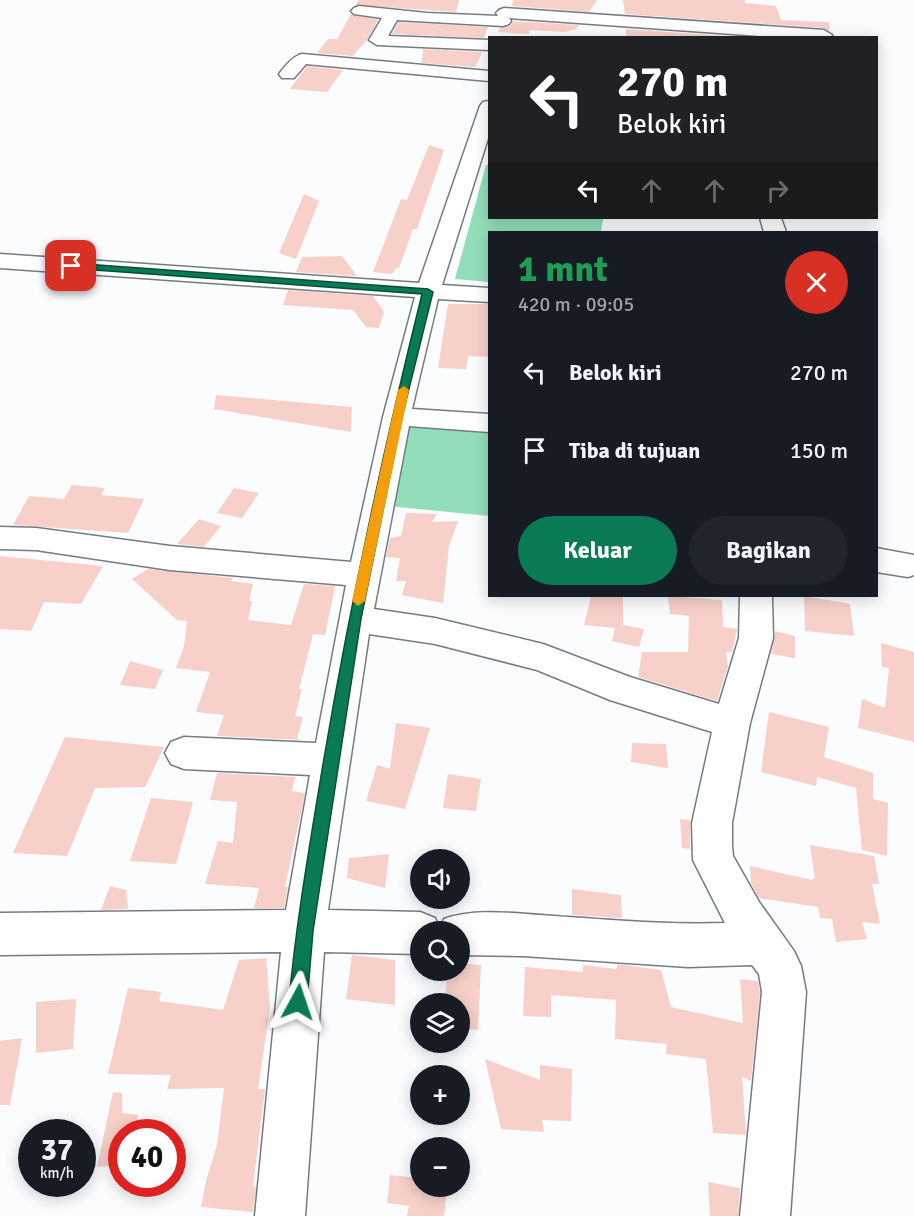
<!DOCTYPE html>
<html lang="id">
<head>
<meta charset="utf-8">
<style>
  :root { --surface:#171b24; --page:#20242c; --text:#f1f3f6; --muted:#9ea1a6; --accent:#0a7a55 }
  body { margin:0; font-family:Signika,sans-serif; background:var(--page); color:var(--text); height:100vh; display:flex; flex-direction:column; font-size:22px; white-space:nowrap }
  * { box-sizing:border-box; margin:0 }
  p { font-size:20px; color:var(--muted) }
  .icon { flex:none; width:33px; height:33px; fill:none; stroke:currentColor; stroke-width:2; stroke-linecap:round; stroke-linejoin:round }
  .map { position:relative; flex:1; overflow:hidden }
  .details { position:absolute; left:488px; top:231px; width:390px; height:366px; display:flex; flex-direction:column; background:var(--surface); border-radius:0px; box-shadow:0 3px 15px #0003 }
  .details>* { flex:none }
  .banner { position:absolute; left:488px; top:36px; width:390px; height:183px; border-radius:0px; box-shadow:0 3px 15px #0003; background:#202124; color:#fff; overflow:hidden }
  .buttons { position:absolute; left:410px; top:849px; display:grid; gap:12px }
  .buttons a { display:grid; place-items:center; width:60px; height:60px; border-radius:50%; background:var(--surface); box-shadow:0 3px 15px #0003; font-size:30px }
  .speed { position:absolute; left:18px; top:1119px; display:flex; gap:12px; font-size:30px; font-weight:700; text-align:center }
  .speed>* { display:grid; place-content:center; width:78px; height:78px; border-radius:50%; background:var(--surface); box-shadow:0 3px 15px #0003; line-height:1 }
  .speed small { font-size:15px; font-weight:400 }
  .speed .limit { border:9px solid #d22; background:#fff; color:#111 }
  .pin { position:absolute; display:grid; place-items:center; width:51px; height:51px; color:#fff; margin:-26px; border-radius:12px; box-shadow:0 3px 9px #0006 }
  .me { position:absolute; width:66px; margin:-33px; rotate:5deg; stroke-linejoin:round; filter:drop-shadow(0 0 4px #0008) }
  .turn { display:flex; align-items:center; gap:21px; height:126px; padding:0 30px; font-size:27px }
  .turn .icon { width:78px; height:78px; stroke-width:2.5 }
  .turn b { display:block; font-size:42px; line-height:51px }
  .lanes { display:flex; align-items:center; height:57px; padding:0 30px; background:#0003; justify-content:center; gap:30px; direction:ltr }
  .lanes .off { opacity:.35 }
  .round { display:grid; place-items:center; flex:none; width:63px; height:63px; border-radius:32px; background:var(--page) }
  .summary { display:flex; align-items:center; justify-content:space-between; height:102px; padding:0 30px }
  h1 { font-size:36px; font-weight:800; line-height:45px; color:#1e9e55 }
  .cta { display:flex; gap:12px; margin-top:auto; padding:12px 30px }
  .cta a { flex:1; height:69px; border-radius:36px; background:var(--accent); color:#fff; font-size:24px; font-weight:800; line-height:69px; text-align:center }
  .cta a+a { background:var(--page); color:var(--text) }
  ul { padding:0; list-style:none }
  li { display:flex; align-items:center; gap:18px; height:78px; padding:0 30px }
  li div { flex:1 }
  li b { display:block; font-size:22px }
  li em { font-style:normal }
  .map>svg:first-child { display:block }
  .green { fill:#92debb }
  .building { fill:#f8d0ca }
  .lines { fill:none; stroke-linecap:round; stroke-linejoin:round }
  .minor-casing { stroke:#767b83; stroke-width:3 }
  .minor { fill:#fff; fill-rule:evenodd }
  .route { fill:#0a7a55; stroke:#064f37; stroke-width:1.5 }
  .slow { fill:#f59e0b }
</style>
</head>
<body>
<div class="map">
<svg width="914" height="1216" viewBox="0 0 914 1216">
  <rect width="100%" height="100%" fill="#fafcfd"/>
  <path class="green" d="M 486,165 L 489,165 L 489,218 L 603,218 L 601,232 L 489,232 L 489,282 L 455,279 Z
    M 407,421 L 489,427 L 489,516 L 388,506 Z"/>
  <path class="building" d="M 358,0 L 459,0 L 456,12 L 356,5 Z
    M 514,0 L 597,0 L 589,12 L 511,6 Z
    M 623,0 L 745,0 L 745,3 L 776,6 L 781,20 L 829,22 L 829,31 L 824,28 L 625,14 Z
    M 351,14 L 378,20 L 367,40 L 353,56 L 317,53 L 328,39 L 337,39 Z
    M 513,21 L 579,25 L 576,29 L 564,32 L 530,30 L 529,34 L 498,32 L 500,28 L 510,26 Z
    M 398,22 L 488,27 L 484,38 L 392,34 Z
    M 626,29 L 751,38 L 626,38 Z
    M 423,49 L 481,52 L 481,55 L 475,67 L 422,63 Z
    M 307,66 L 343,70 L 327,92 L 290,89 Z
    M 429,145 L 444,150 L 417,229 L 413,229 L 399,268 L 396,268 L 392,274 L 373,272 L 401,199 L 407,200 Z
    M 304,194 L 319,201 L 296,259 L 279,253 Z
    M 342,256 L 357,276 L 296,272 L 302,257 Z
    M 288,290 L 373,296 L 384,312 L 379,328 L 366,327 L 353,310 L 283,305 Z
    M 448,304 L 489,304 L 489,357 L 468,356 L 466,369 L 438,368 Z
    M 216,395 L 352,407 L 351,432 L 214,409 Z
    M 72,485 L 105,488 L 101,495 L 144,499 L 128,533 L 13,525 L 29,496 L 64,499 Z
    M 234,488 L 259,493 L 242,518 L 217,513 Z
    M 406,513 L 437,514 L 432,522 L 458,521 L 449,546 L 443,603 L 402,595 L 406,581 L 396,581 L 400,558 L 386,557 L 390,538 L 401,536 Z
    M 199,519 L 221,526 L 204,547 L 177,544 Z
    M 0,556 L 103,566 L 81,604 L 44,602 L 31,631 L 0,629 Z
    M 148,569 L 233,578 L 231,581 L 253,584 L 249,601 L 252,601 L 248,620 L 291,625 L 304,584 L 335,586 L 325,635 L 313,634 L 299,689 L 302,689 L 295,716 L 303,717 L 297,739 L 303,740 L 217,736 L 224,715 L 196,712 L 210,672 L 176,668 L 184,646 L 187,621 L 177,620 L 132,579 Z
    M 591,596 L 623,596 L 623,625 L 644,629 L 639,647 L 612,641 L 615,628 L 584,625 Z
    M 668,596 L 722,600 L 723,627 L 737,629 L 732,652 L 726,652 L 728,666 L 717,701 L 638,677 L 642,652 L 688,652 L 689,616 L 670,614 Z
    M 804,596 L 850,604 L 854,636 L 805,631 Z
    M 775,631 L 795,636 L 795,658 L 771,654 Z
    M 881,643 L 914,652 L 914,742 L 858,728 L 862,699 L 885,708 L 889,668 L 882,667 Z
    M 130,661 L 163,670 L 155,689 L 120,685 Z
    M 769,712 L 829,727 L 824,757 L 873,773 L 873,799 L 888,803 L 887,856 L 862,850 L 856,788 L 817,777 L 816,786 L 761,772 Z
    M 396,723 L 430,728 L 405,809 L 366,801 L 377,765 L 390,769 Z
    M 65,737 L 164,747 L 145,787 L 95,788 L 67,856 L 13,853 Z
    M 632,743 L 666,744 L 668,768 L 631,762 Z
    M 217,773 L 295,777 L 292,791 L 305,793 L 285,887 L 288,887 L 284,908 L 254,908 L 259,888 L 205,884 L 218,841 L 233,843 L 237,802 L 210,800 Z
    M 448,774 L 481,779 L 476,811 L 443,808 Z
    M 151,798 L 193,802 L 176,864 L 130,861 Z
    M 680,819 L 690,820 L 690,849 L 682,848 Z
    M 810,845 L 874,856 L 879,884 L 872,884 L 880,924 L 862,922 L 867,939 L 836,942 L 832,919 L 820,918 L 818,907 L 759,898 L 751,884 L 750,866 L 813,880 L 813,878 L 815,879 Z
    M 389,854 L 385,888 L 347,878 L 349,858 Z
    M 110,886 L 126,890 L 128,909 L 101,910 Z
    M 572,889 L 621,895 L 622,918 L 572,915 Z
    M 352,955 L 395,960 L 395,1005 L 346,999 Z
    M 266,958 L 270,1008 L 258,1089 L 265,1089 L 253,1186 L 256,1187 L 253,1212 L 201,1207 L 206,1181 L 217,1145 L 224,1088 L 167,1089 L 171,1075 L 108,1074 L 128,988 L 161,992 L 159,1001 L 223,1010 L 239,960 Z
    M 459,963 L 481,965 L 478,1030 L 459,1028 L 459,1004 L 445,1004 L 447,970 L 459,970 Z
    M 617,964 L 661,970 L 671,1007 L 743,1023 L 740,979 L 758,981 L 760,992 L 751,1081 L 742,1077 L 746,1135 L 713,1133 L 706,1059 L 666,1054 L 667,1044 L 615,1039 L 616,1000 L 551,995 L 551,1017 L 523,1016 L 525,967 L 583,972 L 583,965 L 617,969 Z
    M 76,999 L 73,1049 L 36,1053 L 36,1002 Z
    M 22,1038 L 10,1105 L 0,1105 L 0,1041 Z
    M 485,1059 L 540,1080 L 540,1065 L 572,1069 L 571,1121 L 542,1120 L 544,1132 L 501,1129 Z
    M 113,1092 L 122,1093 L 122,1113 L 138,1115 L 135,1132 L 122,1132 L 122,1165 L 97,1167 Z
    M 390,1175 L 420,1178 L 420,1186 L 447,1186 L 444,1216 L 407,1216 L 409,1206 L 387,1203 Z
    M 708,1182 L 740,1188 L 738,1216 L 710,1216 Z"/>
  <g class="lines">
    <g class="minor-casing">
      <path id="minor" d="M 359,6 L 427,13 L 498,16 L 496,13 L 499,10 L 504,8 L 824,30 L 832,35 L 830,38 L 790,38 L 509,18 L 511,21 L 509,24 L 503,26 L 397,20 L 388,36 L 489,40 L 489,50 L 377,45 L 369,40 L 382,18 L 354,14 L 351,11 L 354,8 Z
        M 302,54 L 489,71 L 489,81 L 306,64 L 294,78 L 282,78 L 279,74 C 285,66 293,56 302,54 Z
        M 489,101 L 489,135 L 442,285 L 489,288 L 489,302 L 438,299 L 412,409 L 489,414 L 489,432 L 409,426 L 374,609 L 435,618 L 543,644 L 630,677 L 719,704 L 739,638 L 740,596 L 772,596 L 773,638 L 750,723 L 732,823 L 732,846 L 733,856 L 759,902 L 794,951 L 801,966 L 806,992 L 790,1216 L 740,1216 L 762,992 L 759,974 L 752,965 L 688,967 L 523,956 L 459,955 L 459,932 L 420,932 L 420,954 L 324,952 L 305,1216 L 255,1216 L 281,952 L 0,955 L 0,913 L 286,910 L 310,775 L 184,769 L 171,764 L 165,753 L 171,742 L 184,737 L 316,743 L 346,585 L 170,570 L 36,550 L 0,549 L 0,527 L 36,528 L 170,546 L 351,562 L 383,417 L 415,297 L 0,268 L 0,254 L 419,283 L 480,106 L 483,102 ZM 369,634 L 435,644 L 537,670 L 610,700 L 712,732 L 692,823 L 693,860 L 725,923 C 668,925 611,920 554,916 C 521,914 474,907 444,919 L 440,929 L 435,918 L 420,912 L 328,910 Z
        M 760,218 L 781,218 L 786,232 L 764,232 Z
        M 876,548 L 914,555 L 914,575 L 908,577 L 876,572 Z"/>
    </g>
    <use href="#minor" class="minor"/>
  </g>
  <path class="route" d="M 71,263 L 428,289 L 433,292 L 402,417 L 361,619 L 313,931 L 307,1002 L 305,1009 L 298,1012 L 292,1009 L 289,1002 C 296,922 310,844 323,764 C 350,605 383,451 422,294 L 68,268 L 68,264 Z"/>
  <path class="slow" d="M 404,386 L 409,390 L 365,601 L 358,606 L 352,601 L 398,390 Z"/>
</svg>
<div class="buttons">
<a><svg class="icon" aria-label="sound" viewBox="0 0 24 24"><path d="M4 9h4l5-4v14l-5-4H4zM17 9q2 3 0 6"/></svg></a>
<a><svg class="icon" aria-label="search" viewBox="0 0 24 24"><circle cx="10" cy="10" r="6"/><path d="M15 15l6 6"/></svg></a>
<a><svg class="icon" aria-label="layers" viewBox="0 0 24 24"><path d="M12 4l9 5-9 5-9-5zM3 14l9 5 9-5"/></svg></a>
<a>+</a>
<a>−</a>
</div>
<div class="speed"><div>37<small>km/h</small></div><div class="limit">40</div></div>
<div class="pin" style="left:71px;top:266px;background:#d93025"><svg class="icon" aria-label="arrive" viewBox="0 0 24 24"><path d="M6 21V4h12l-3 4 3 4H6"/></svg></div>
<svg class="me" style="left:298px;top:1002px" viewBox="-20 -20 40 40"><path d="M0-17L14 15 0 8-14 15z" fill="#0a7a55" stroke="#fff" stroke-width="4"/></svg>
<div class="banner">
<div class="turn"><svg class="icon" aria-label="left" viewBox="0 0 24 24"><path d="M17 20v-9H6M10 6l-5 5 5 5"/></svg><div><b>270 m</b>Belok kiri</div></div>
<div class="lanes"><svg class="icon" aria-label="left" viewBox="0 0 24 24"><path d="M17 20v-9H6M10 6l-5 5 5 5"/></svg><svg class="icon off" aria-label="ahead" viewBox="0 0 24 24"><path d="M12 20V5M6 11l6-6 6 6"/></svg><svg class="icon off" aria-label="ahead" viewBox="0 0 24 24"><path d="M12 20V5M6 11l6-6 6 6"/></svg><svg class="icon off" aria-label="right" viewBox="0 0 24 24"><path d="M7 20v-9h11M14 6l5 5-5 5"/></svg></div>
</div>
<section class="details">
<div class="summary"><div><h1>1 mnt</h1><p>420 m · 09:05</p></div><a class="round" style="background:#d93025;color:#fff"><svg class="icon" aria-label="close" viewBox="0 0 24 24"><path d="M6 6l12 12M18 6L6 18"/></svg></a></div>
<ul>
<li><svg class="icon" aria-label="left" viewBox="0 0 24 24"><path d="M17 20v-9H6M10 6l-5 5 5 5"/></svg><div><b>Belok kiri</b></div><em>270 m</em></li>
<li><svg class="icon" aria-label="arrive" viewBox="0 0 24 24"><path d="M6 21V4h12l-3 4 3 4H6"/></svg><div><b>Tiba di tujuan</b></div><em>150 m</em></li>
</ul>
<div class="cta"><a>Keluar</a><a>Bagikan</a></div>
</section>
</div>
</body>
</html>
